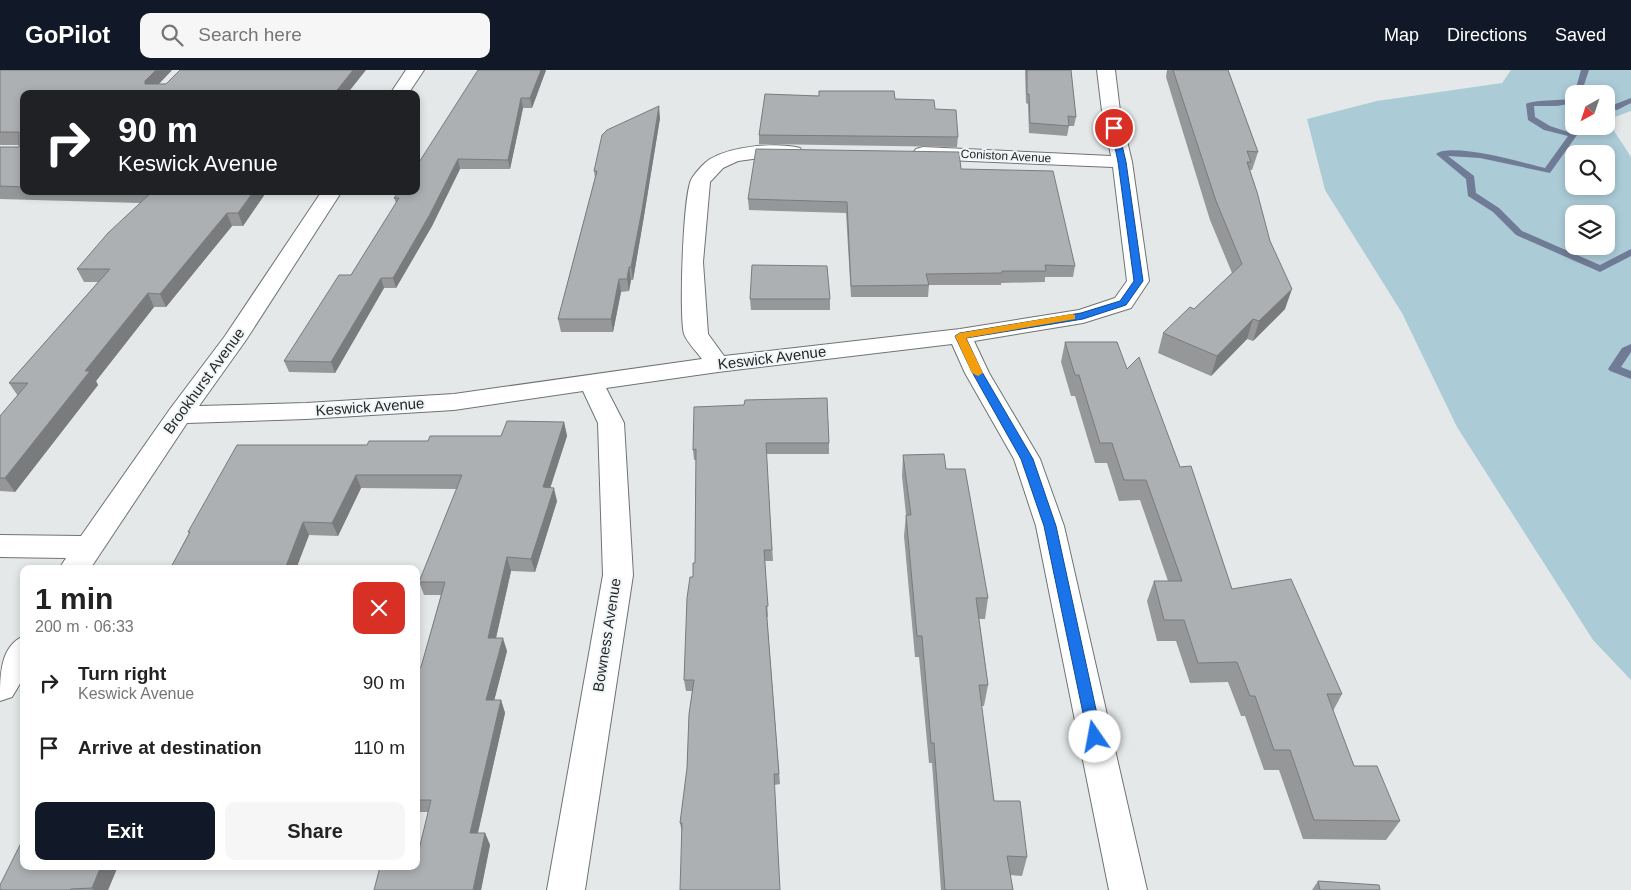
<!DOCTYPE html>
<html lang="en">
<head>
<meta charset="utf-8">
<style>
  :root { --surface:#fff; --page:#f6f6f6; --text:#222; --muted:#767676; --accent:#111827 }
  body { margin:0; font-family:Helvetica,sans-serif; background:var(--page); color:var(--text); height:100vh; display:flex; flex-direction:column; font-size:19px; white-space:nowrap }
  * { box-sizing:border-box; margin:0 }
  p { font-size:16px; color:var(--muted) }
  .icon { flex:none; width:28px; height:28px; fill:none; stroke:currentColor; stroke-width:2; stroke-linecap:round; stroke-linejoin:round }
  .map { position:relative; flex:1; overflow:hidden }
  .details { position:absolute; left:20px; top:495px; width:400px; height:305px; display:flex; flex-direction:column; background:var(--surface); border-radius:10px; box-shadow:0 2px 8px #0003 }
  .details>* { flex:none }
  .top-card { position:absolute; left:20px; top:20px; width:400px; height:105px; border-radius:10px; box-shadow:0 2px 8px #0003; background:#202124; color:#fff; overflow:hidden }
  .needle { width:32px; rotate:220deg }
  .controls { position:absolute; left:1565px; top:15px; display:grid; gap:10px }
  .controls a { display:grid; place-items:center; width:50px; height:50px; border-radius:10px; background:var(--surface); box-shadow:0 2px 8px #0003; font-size:25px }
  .pin { position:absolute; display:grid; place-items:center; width:42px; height:42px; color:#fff; margin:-21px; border:2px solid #fff; border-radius:50%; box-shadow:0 1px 5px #0007 }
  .me { position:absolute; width:55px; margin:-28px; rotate:348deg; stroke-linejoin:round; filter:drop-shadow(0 0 4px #0008) }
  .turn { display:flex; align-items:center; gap:18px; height:105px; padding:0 15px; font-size:22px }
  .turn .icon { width:65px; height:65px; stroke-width:2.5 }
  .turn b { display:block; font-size:35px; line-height:42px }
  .round { display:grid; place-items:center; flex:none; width:52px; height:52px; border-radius:10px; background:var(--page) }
  .headline { display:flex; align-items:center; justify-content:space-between; height:85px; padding:0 15px }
  h1 { font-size:30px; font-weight:600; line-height:38px }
  .cta { display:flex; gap:10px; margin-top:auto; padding:10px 15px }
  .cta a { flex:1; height:58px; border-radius:10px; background:var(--accent); color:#fff; font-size:20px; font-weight:600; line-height:58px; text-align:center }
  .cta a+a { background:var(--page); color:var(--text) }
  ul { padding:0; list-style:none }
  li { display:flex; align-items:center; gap:15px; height:65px; padding:0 15px }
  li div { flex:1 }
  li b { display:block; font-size:19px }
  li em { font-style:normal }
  header { display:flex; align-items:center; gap:30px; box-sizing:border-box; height:70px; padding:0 25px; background:var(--accent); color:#fff }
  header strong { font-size:24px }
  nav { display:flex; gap:28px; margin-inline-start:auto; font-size:18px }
  .search { width:350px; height:45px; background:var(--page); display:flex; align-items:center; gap:12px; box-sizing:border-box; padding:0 18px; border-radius:10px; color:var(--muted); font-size:19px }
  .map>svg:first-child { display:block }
  .green { fill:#abcbd7; fill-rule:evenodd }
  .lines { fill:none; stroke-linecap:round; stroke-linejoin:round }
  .stream { fill:#707b96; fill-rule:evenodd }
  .minor-casing { stroke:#6f7374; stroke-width:2 }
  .minor { fill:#fff; fill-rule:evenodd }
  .wall { fill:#959799 }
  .shaded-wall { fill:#797b7d }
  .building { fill:#adb0b2; stroke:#797b7d }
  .route { fill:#1a73e8; stroke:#114b97 }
  .slow { fill:#f59e0b }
  .labels { text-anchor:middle; stroke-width:4; stroke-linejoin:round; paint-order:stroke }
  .far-street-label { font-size:12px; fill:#262828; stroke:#f1f5f7 }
  .street-label { font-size:15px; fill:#262828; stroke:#f1f5f7 }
</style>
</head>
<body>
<header>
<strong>GoPilot</strong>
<div class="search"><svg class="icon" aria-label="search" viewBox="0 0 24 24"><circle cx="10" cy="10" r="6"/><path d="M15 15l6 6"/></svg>Search here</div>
<nav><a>Map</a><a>Directions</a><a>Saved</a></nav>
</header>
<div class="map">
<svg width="1631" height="820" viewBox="0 0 1631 820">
  <rect width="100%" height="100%" fill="#e4e8e9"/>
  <path class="green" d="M 1511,0 L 1631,0 L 1631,41 L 1607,50 L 1631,87 L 1631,610 L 1593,570 L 1457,357 L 1402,243 L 1325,120 L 1307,49 L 1377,31 L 1502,13 ZM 1574,24 L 1606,24 L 1606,56 L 1574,56 ZM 1574,84 L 1606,84 L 1606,116 L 1574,116 ZM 1574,144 L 1606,144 L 1606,176 L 1574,176 Z"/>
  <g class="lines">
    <path class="stream" d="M 1581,0 L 1589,0 L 1581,24 L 1574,25 Z
      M 1631,28 L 1631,33 L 1617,40 L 1606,39 L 1606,35 L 1613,35 Z
      M 1574,29 L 1574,33 L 1557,36 L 1534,36 L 1535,47 L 1550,56 L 1577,65 L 1550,103 L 1480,88 L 1448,86 L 1474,106 L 1476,123 L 1499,138 L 1522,161 L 1600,195 L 1631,179 L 1631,186 L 1600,202 L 1516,165 L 1493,142 L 1468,126 L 1466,109 L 1436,84 C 1452,72 1524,93 1545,98 L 1568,66 L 1544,60 L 1528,50 L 1526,34 C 1531,30 1564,30 1574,29 Z
      M 1631,274 L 1631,282 L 1621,297 L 1631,301 L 1631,309 L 1610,301 L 1608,299 L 1622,278 Z"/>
    <g class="minor-casing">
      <path id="minor" d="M 406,0 L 424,0 L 408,24 L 390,24 Z
        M 1097,0 L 1115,0 L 1120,41 L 1132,92 L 1149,211 L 1131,238 L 1083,253 L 974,271 L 989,303 L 1040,389 L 1064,456 L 1147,820 L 1109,820 L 1036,456 L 1014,389 L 965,303 L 952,274 L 718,302 L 606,318 L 624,353 L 633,505 L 585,820 L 547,820 L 603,505 L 598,353 L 583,321 L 454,340 L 306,349 L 187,353 L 90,499 L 59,499 L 66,488 L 0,487 L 0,465 L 81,466 L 170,339 L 225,266 L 322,121 L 342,121 L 246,270 L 199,336 L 306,333 L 454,324 L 702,289 C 696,281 687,272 684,264 C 679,247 683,121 692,108 C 696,102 704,93 710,89 C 732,76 776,72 800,78 L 803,82 L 800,86 L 760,88 L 738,91 L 723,98 L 710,112 L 703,192 L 708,264 L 724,286 L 960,259 L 1079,240 L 1115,228 L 1127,211 L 1113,97 L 923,89 L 916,87 L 913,83 L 916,79 L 923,77 L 1111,86 L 1102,41 Z
        M 24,566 L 24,607 L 12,627 L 0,631 C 0,605 0,576 24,566 Z"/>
    </g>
    <use href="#minor" class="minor"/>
  </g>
  <path class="wall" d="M 0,0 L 172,0 L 159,14 L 366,0 L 24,24 L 24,121 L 267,121 L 243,156 L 232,156 L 166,237 L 154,237 L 96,311 L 98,315 L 15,422 L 0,421 L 0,346 L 18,326 L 9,313 L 98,212 L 84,212 L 77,199 L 140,133 L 0,129 L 0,77 L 19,77 L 19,75 L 0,75 Z
    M 546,0 L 532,38 L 523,38 L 510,99 L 460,99 L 432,156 L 396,218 L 384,218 L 335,303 L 289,302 L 284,291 L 351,205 L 396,133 L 394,128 Z
    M 1025,0 L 1071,0 L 1076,47 L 1074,56 L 1069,56 L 1067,66 L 1029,63 L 1028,34 L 1026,33 Z
    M 1167,0 L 1228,0 L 1258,82 L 1252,100 L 1250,100 L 1285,239 L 1253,271 L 1247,269 L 1211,306 L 1158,283 L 1163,263 L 1194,239 L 1232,203 L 1210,150 L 1166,7 Z
    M 895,29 L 935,39 L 958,67 L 957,77 L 759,74 L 759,65 Z
    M 660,48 L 643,152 L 633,210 L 631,210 L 629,221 L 621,222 L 613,262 L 561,262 L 558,249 L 595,108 L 594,101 Z
    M 961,99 L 1075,196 L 1073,207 L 1045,207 L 1045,212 L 1001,213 L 1001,215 L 929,215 L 928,227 L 851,227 L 846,143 L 749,140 L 748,129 Z
    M 750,229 L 830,229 L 830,240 L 751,240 Z
    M 1065,272 L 1127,299 L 1180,397 L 1232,519 L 1342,624 L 1333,641 L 1354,696 L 1400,751 L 1386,770 L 1303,769 L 1279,700 L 1264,700 L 1245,646 L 1241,646 L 1228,612 L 1190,613 L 1176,571 L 1157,571 L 1147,531 L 1154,511 L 1168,511 L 1140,430 L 1119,431 L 1107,393 L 1095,393 L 1075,326 L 1071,326 L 1061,292 Z
    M 744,335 L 829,373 L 829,384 L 766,384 L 773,491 L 765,491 L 768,547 L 767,547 L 780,714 L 774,715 L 682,763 L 680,753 L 687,698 L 692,621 L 686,621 L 684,610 L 693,507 L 695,493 L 696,390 L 694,390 L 693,380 Z
    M 564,352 L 567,366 L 550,418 L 557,431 L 535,502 L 511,501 L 496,568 L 507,581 L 494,630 L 501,630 L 505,643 L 478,763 L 485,763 L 490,775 L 481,820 L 374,820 L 415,797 L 428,742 L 416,742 L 416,597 L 421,597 L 441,525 L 424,525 L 419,512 L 457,419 L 361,418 L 338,466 L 309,465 L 296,499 L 170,499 L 189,463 L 188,462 L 367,375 L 501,366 Z
    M 903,385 L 946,399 L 988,528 L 985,549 L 979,549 L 988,615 L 984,636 L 981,636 L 994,731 L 1027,787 L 1022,806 L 1010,805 L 1013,820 L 941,820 L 932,693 L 929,693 L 919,587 L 915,587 L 904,466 L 906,445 L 902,406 Z
    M 24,796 L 118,796 L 108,820 L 0,820 Z
    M 1318,811 L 1380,820 L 1312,820 Z"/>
  <path class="shaded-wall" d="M 156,0 L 172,0 L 150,23 L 145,14 L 145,11 Z
    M 353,0 L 366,0 L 347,24 L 334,24 Z
    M 541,0 L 546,0 L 532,38 L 530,28 Z
    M 521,28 L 523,38 L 510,99 L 508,90 Z
    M 659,36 L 660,48 L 643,152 L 633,210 L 631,197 Z
    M 458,89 L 460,99 L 432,156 L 396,218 L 393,208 Z
    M 254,121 L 267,121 L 243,156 L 238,143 Z
    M 227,143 L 232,156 L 166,237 L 160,224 Z
    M 629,197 L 631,210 L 629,221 L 627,209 Z
    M 381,208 L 384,218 L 335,303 L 331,292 Z
    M 619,209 L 621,222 L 613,262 L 611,249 Z
    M 1292,219 L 1285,239 L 1253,271 L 1259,251 Z
    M 148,223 L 154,237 L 96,311 L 98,315 L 15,422 L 5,408 L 85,301 Z
    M 1253,249 L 1247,269 L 1211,306 L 1217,286 Z
    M 564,352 L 567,366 L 546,431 L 543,417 Z
    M 356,405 L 361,418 L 338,466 L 332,453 Z
    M 554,418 L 557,431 L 535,502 L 531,489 Z
    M 303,452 L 309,465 L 296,499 L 285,499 Z
    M 507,487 L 511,501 L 493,581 L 488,568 Z
    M 503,568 L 507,581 L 491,643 L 486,630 Z
    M 501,630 L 505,643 L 475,775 L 470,763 Z
    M 485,763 L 490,775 L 481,820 L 473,820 Z
    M 101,796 L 118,796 L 108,820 L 94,820 L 92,818 Z"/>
  <path class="building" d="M 0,0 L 156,0 L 145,11 L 145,14 L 166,14 L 180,0 L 353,0 L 334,24 L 24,24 L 24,117 L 0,116 L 0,77 L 19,77 L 19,62 L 0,62 Z
    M 478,0 L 541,0 L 530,28 L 521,28 L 508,90 L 458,89 L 429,146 L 393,208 L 381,208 L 331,292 L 284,291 L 339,205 L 351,205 L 399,128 L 394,128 L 399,121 L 416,121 L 416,97 Z
    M 1027,0 L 1071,0 L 1076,47 L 1068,46 L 1069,56 L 1030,53 L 1029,24 L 1027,24 Z
    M 1173,0 L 1228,0 L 1258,82 L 1247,81 L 1251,92 L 1247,92 L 1257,122 L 1270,171 L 1292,219 L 1259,251 L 1253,249 L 1217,286 L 1163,263 L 1190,237 L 1194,239 L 1242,194 L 1216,131 Z
    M 819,21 L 894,21 L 895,29 L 934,30 L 935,39 L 956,40 L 958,67 L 759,65 L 765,24 L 819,26 Z
    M 659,36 L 642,140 L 631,197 L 629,197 L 627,209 L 619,209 L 611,249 L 558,249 L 597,101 L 594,101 L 602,65 L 607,60 Z
    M 756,79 L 959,82 L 961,99 L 1053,101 L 1075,196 L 1045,195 L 1046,201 L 1002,201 L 1002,203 L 926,204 L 929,215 L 851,216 L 847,132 L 748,129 Z
    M 153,121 L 254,121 L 238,143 L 227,143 L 160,224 L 148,223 L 85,301 L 90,301 L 5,408 L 0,408 L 0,346 L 28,313 L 9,313 L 110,199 L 77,199 L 108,163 Z
    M 752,195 L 827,196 L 830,229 L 750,229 Z
    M 1065,272 L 1117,272 L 1127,299 L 1139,287 L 1180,397 L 1191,396 L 1232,519 L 1291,509 L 1342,624 L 1327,624 L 1354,696 L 1377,696 L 1400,751 L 1314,750 L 1290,680 L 1274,680 L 1255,626 L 1250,626 L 1237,592 L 1198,593 L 1184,550 L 1164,550 L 1154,511 L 1182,511 L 1146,410 L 1124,410 L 1112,373 L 1100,373 L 1079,305 L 1075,305 Z
    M 827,328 L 829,373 L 766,373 L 772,480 L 764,480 L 768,536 L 766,536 L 779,704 L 774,704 L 780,820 L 680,820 L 682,753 L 680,753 L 687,698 L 689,644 L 694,610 L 684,610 L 687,528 L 690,507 L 693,507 L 693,493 L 695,493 L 696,379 L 693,380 L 694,337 L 744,335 L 745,330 Z
    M 507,351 L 564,352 L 543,417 L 554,418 L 531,489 L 507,487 L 488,568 L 503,568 L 486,630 L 501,630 L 470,763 L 485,763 L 473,820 L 374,820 L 380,797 L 415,797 L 415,796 L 416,796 L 416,792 L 431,730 L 416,730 L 416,597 L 421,597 L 445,512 L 419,512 L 462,405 L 356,405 L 332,453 L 303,452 L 285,499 L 170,499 L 190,462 L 188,462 L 237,375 L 367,375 L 369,371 L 428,371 L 430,366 L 501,366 Z
    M 944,384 L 946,399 L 965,399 L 988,528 L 976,528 L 988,615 L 979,615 L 994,731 L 1020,731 L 1027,787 L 1007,786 L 1013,820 L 945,820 L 934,673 L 931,673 L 922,566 L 917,566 L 906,445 L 911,445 L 903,385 Z
    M 24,767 L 24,796 L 101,796 L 92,818 L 71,819 L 70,820 L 0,820 L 0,815 Z
    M 1318,811 L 1379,815 L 1380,820 L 1320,820 Z"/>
  <path class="route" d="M 1114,55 L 1118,58 L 1126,92 L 1143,211 L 1126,235 L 1083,249 L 966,268 L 982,302 L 1033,389 L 1056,456 L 1102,667 L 1100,671 L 1095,673 L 1090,671 L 1088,667 L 1044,456 L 1021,389 L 972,302 L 955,266 L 960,263 L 1081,243 L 1120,231 L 1134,211 L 1118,92 L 1111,58 Z"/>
  <path class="slow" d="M 1072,244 L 1075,245 L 1075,249 L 966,268 L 983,303 L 978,306 L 972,303 L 955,266 L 960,263 Z"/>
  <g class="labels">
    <g class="far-street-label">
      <text transform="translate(1006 86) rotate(3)" y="4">Coniston Avenue</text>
    </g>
    <g class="street-label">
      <text transform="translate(772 288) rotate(-7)" y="5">Keswick Avenue</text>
      <text transform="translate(204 311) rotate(-54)" y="5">Brookhurst Avenue</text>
      <text transform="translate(370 337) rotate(-4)" y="5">Keswick Avenue</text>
      <text transform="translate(607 565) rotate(-81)" y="5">Bowness Avenue</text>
    </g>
  </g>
</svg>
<div class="controls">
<a><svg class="needle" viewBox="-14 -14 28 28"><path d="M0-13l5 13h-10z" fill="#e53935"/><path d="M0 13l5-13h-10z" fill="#767676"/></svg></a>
<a><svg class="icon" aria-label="search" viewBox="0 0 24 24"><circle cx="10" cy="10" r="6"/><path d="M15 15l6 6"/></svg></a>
<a><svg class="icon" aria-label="layers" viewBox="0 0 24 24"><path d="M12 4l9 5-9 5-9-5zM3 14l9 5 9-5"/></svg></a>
</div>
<div class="pin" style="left:1114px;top:58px;background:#d93025"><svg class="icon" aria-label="arrive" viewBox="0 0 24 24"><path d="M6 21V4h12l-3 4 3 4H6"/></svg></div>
<svg class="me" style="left:1095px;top:667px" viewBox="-20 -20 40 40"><circle r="19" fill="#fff"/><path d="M0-13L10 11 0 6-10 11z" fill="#1a73e8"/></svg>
<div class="top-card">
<div class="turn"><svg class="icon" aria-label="right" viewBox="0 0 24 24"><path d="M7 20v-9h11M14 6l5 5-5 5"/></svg><div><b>90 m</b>Keswick Avenue</div></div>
</div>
<section class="details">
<div class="headline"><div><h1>1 min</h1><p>200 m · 06:33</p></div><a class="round" style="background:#d93025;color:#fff"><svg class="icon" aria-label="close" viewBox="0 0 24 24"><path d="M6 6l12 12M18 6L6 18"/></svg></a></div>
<ul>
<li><svg class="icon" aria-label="right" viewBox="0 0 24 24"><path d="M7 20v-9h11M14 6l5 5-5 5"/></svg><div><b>Turn right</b><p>Keswick Avenue</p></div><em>90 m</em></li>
<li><svg class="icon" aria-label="arrive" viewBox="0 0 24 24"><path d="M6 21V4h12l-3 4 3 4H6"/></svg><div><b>Arrive at destination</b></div><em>110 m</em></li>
</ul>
<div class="cta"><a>Exit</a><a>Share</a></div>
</section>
</div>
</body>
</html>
